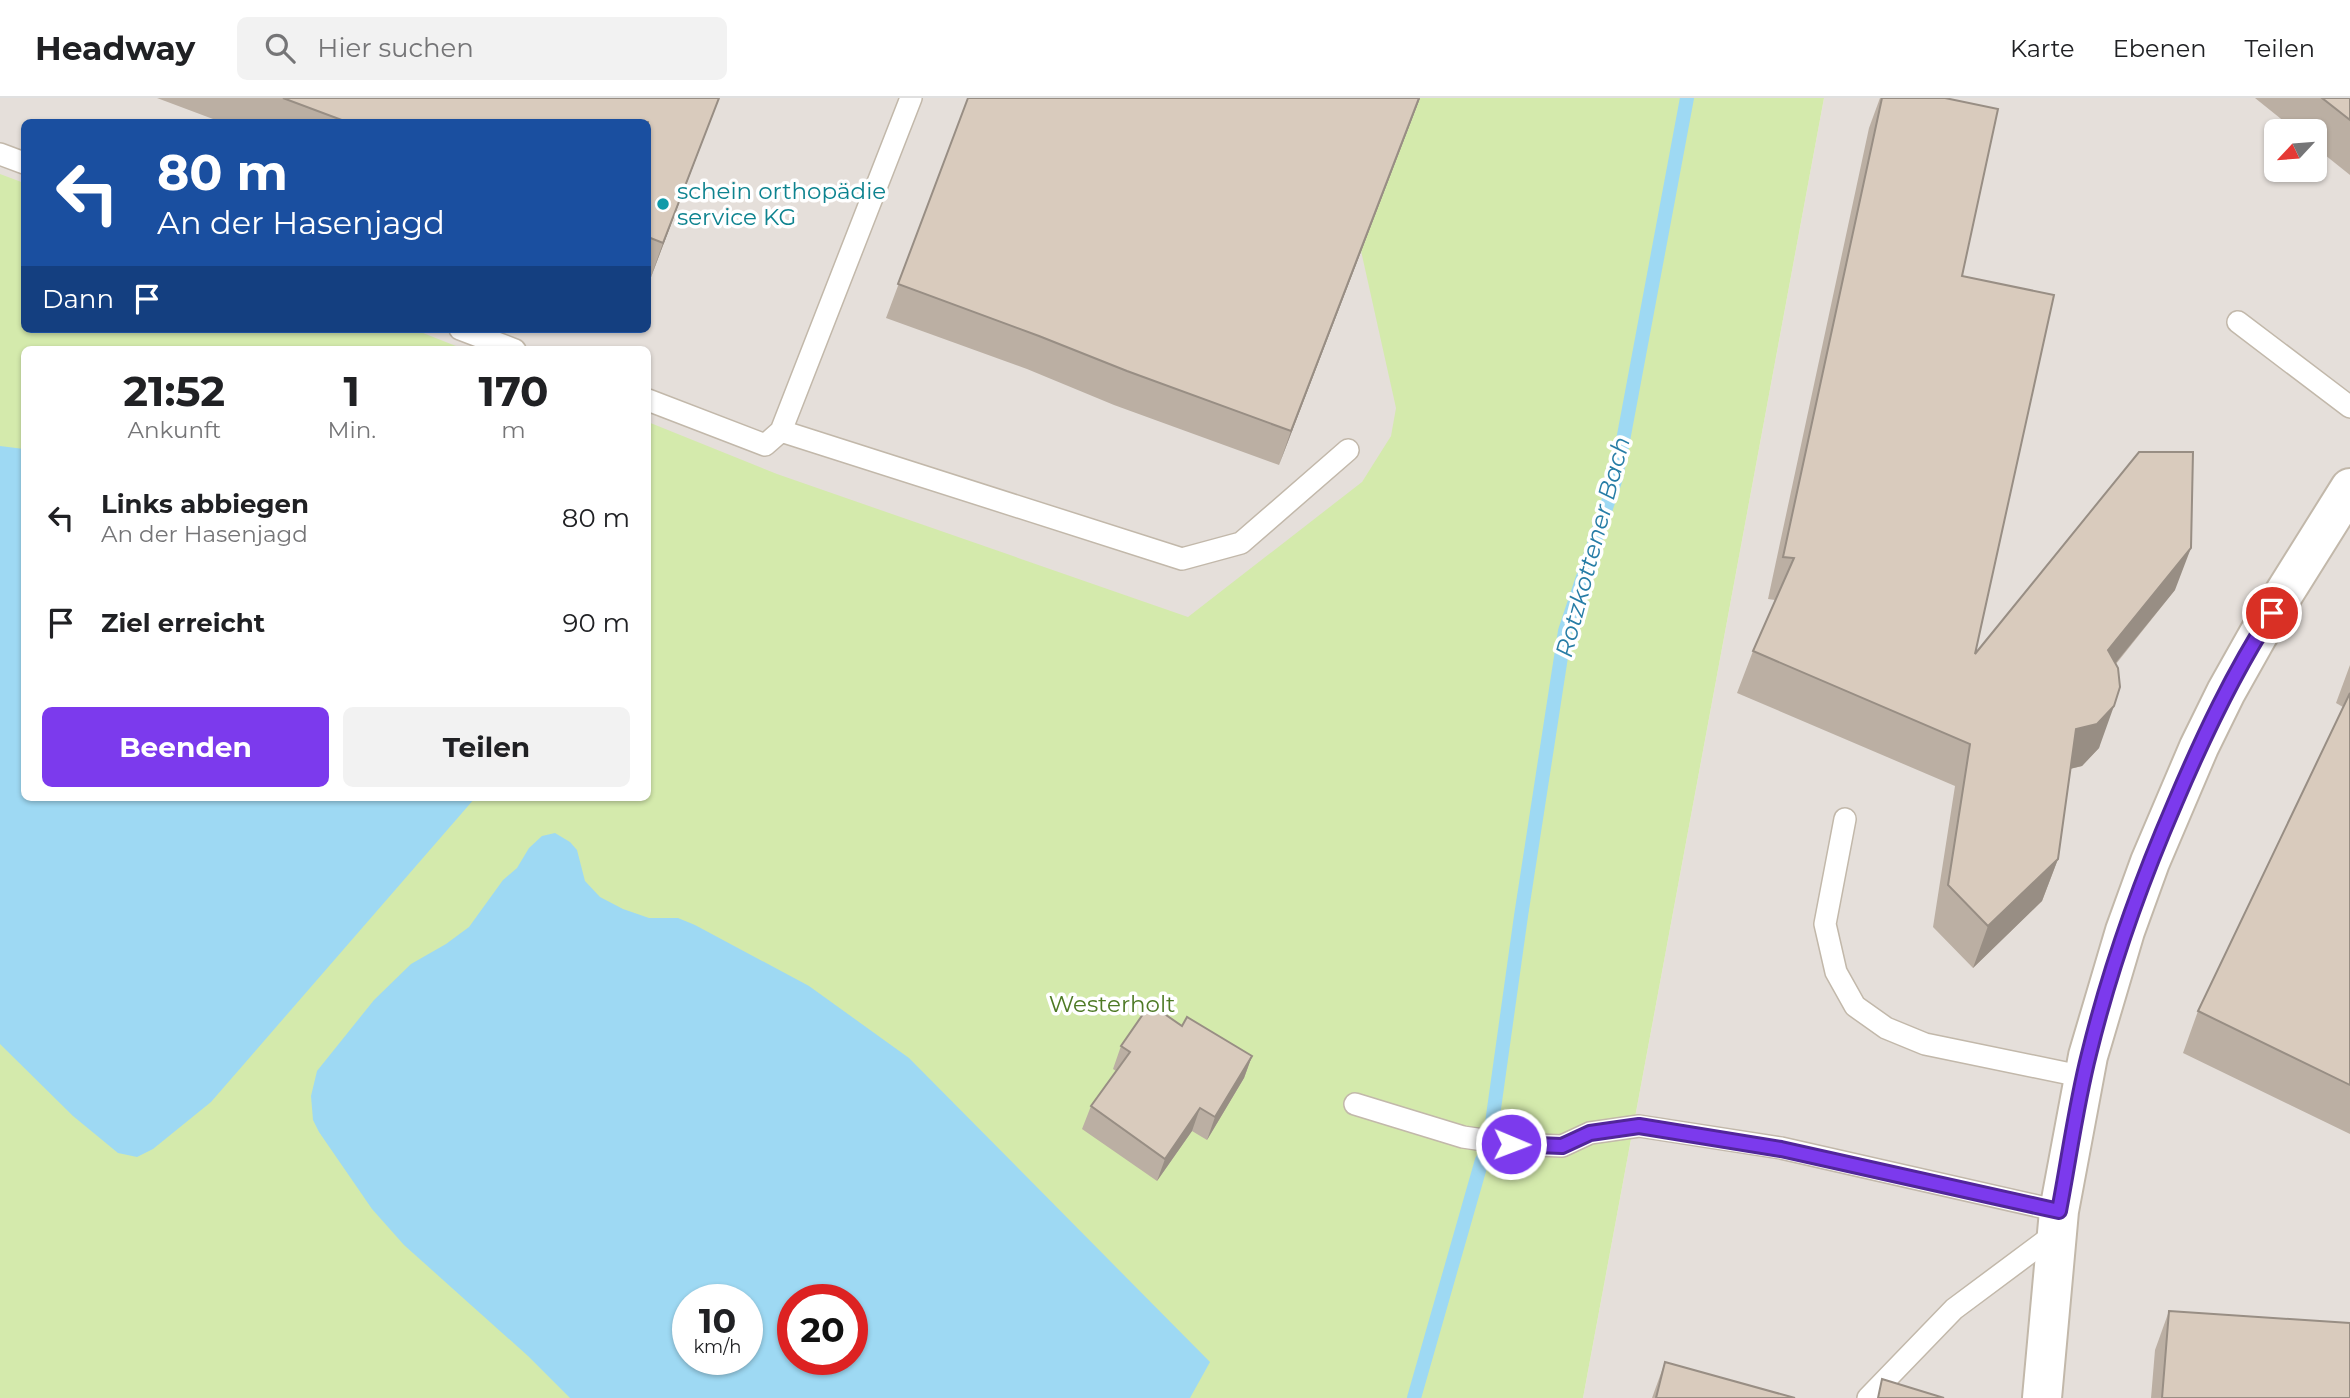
<!DOCTYPE html>
<html lang="de">
<head>
<meta charset="utf-8">
<style>
  :root { --surface:#fff; --page:#f2f2f2; --text:#202124; --muted:#757577; --line:#e0e0e0; --accent:#7c3aed }
  body { margin:0; font-family:Montserrat,sans-serif; background:var(--page); color:var(--text); height:100vh; display:flex; flex-direction:column; font-size:26px; white-space:nowrap }
  * { box-sizing:border-box; margin:0 }
  p { font-size:23px; color:var(--muted) }
  .icon { flex:none; width:38px; height:38px; fill:none; stroke:currentColor; stroke-width:2; stroke-linecap:round; stroke-linejoin:round }
  .map { position:relative; flex:1; overflow:hidden }
  .sheet { position:absolute; left:21px; top:248px; width:630px; height:455px; display:flex; flex-direction:column; background:var(--surface); border-radius:10px; box-shadow:0 2px 5px #0004 }
  .sheet>* { flex:none }
  .hud { position:absolute; left:21px; top:21px; width:630px; height:214px; border-radius:10px; box-shadow:0 2px 5px #0004; background:#1a4fa0; color:#fff; overflow:hidden }
  .needle { width:46px; rotate:244deg }
  .controls { position:absolute; left:2264px; top:21px; display:grid; gap:14px }
  .controls a { display:grid; place-items:center; width:63px; height:63px; border-radius:10px; background:var(--surface); box-shadow:0 2px 5px #0004; font-size:35px }
  .speed { position:absolute; left:672px; top:1186px; display:flex; gap:14px; font-size:35px; font-weight:700; text-align:center }
  .speed>* { display:grid; place-content:center; width:91px; height:91px; border-radius:50%; background:var(--surface); box-shadow:0 2px 5px #0004; line-height:1 }
  .speed small { font-size:18px; font-weight:400 }
  .speed .limit { border:10px solid #d22; background:#fff; color:#111 }
  .pin { position:absolute; display:grid; place-items:center; width:60px; height:60px; color:#fff; margin:-30px; border:4px solid #fff; border-radius:50%; box-shadow:0 2px 7px #0007 }
  .me { position:absolute; width:77px; margin:-38px; rotate:91deg; stroke-linejoin:round; filter:drop-shadow(0 0 5px #0008) }
  .turn { display:flex; align-items:center; gap:24px; height:147px; padding:0 21px; font-size:32px }
  .turn .icon { width:91px; height:91px; stroke-width:2.5 }
  .turn b { display:block; font-size:49px; line-height:60px }
  .then { display:flex; align-items:center; height:66px; padding:0 21px; background:#0003; gap:14px; font-size:26px }
  .eta { display:flex; justify-content:space-evenly; align-items:center; height:119px; text-align:center }
  .eta b { font-size:42px; font-weight:700; line-height:49px }
  .cta { display:flex; gap:14px; margin-top:auto; padding:14px 21px }
  .cta a { flex:1; height:80px; border-radius:10px; background:var(--accent); color:#fff; font-size:28px; font-weight:700; line-height:80px; text-align:center }
  .cta a+a { background:var(--page); color:var(--text) }
  ul { padding:0; list-style:none }
  li { display:flex; align-items:center; gap:21px; height:105px; padding:0 21px }
  li div { flex:1 }
  li b { display:block; font-size:26px }
  li em { font-style:normal }
  header { display:flex; align-items:center; gap:42px; box-sizing:border-box; height:98px; padding:0 35px; background:var(--surface); border-bottom:2px solid var(--line) }
  header strong { font-size:33px }
  nav { display:flex; gap:38px; margin-inline-start:auto; font-size:24px }
  .search { width:490px; height:63px; background:var(--page); display:flex; align-items:center; gap:18px; box-sizing:border-box; padding:0 24px; border-radius:10px; color:var(--muted); font-size:26px }
  .map>svg:first-child { display:block }
  .industrial { fill:#e5dfda; fill-rule:evenodd }
  .green { fill:#d4eaac; fill-rule:evenodd }
  .water { fill:#9ed9f3; fill-rule:evenodd }
  .lines { fill:none; stroke-linecap:round; stroke-linejoin:round }
  .stream { stroke:#9ed9f3; stroke-width:14 }
  .service-casing { stroke:#c2b8aa; stroke-width:24 }
  .minor-casing { stroke:#c2b8aa; stroke-width:42 }
  .service { stroke:#fff; stroke-width:21 }
  .minor { stroke:#fff; stroke-width:38 }
  .wall { fill:#bbafa3 }
  .shaded-wall { fill:#988e84 }
  .building { fill:#d9cbbd; stroke:#988e84; stroke-width:2 }
  .route-casing { stroke:#51269a; stroke-width:18 }
  .route { stroke:#7c3aed; stroke-width:12 }
  .culture-dot { fill:#0f9aa8; stroke:#fff; stroke-width:2.5 }
  .labels { text-anchor:middle; stroke-width:7; stroke-linejoin:round; paint-order:stroke }
  .culture-label { font-size:23px; fill:#0d838f; stroke:#fff; text-anchor:start }
  .park-label { font-size:23px; fill:#4e7a25; stroke:#fff }
  .water-label { font-size:24px; font-style:italic; fill:#277da6; stroke:#fff }
</style>
</head>
<body>
<header>
<strong>Headway</strong>
<div class="search"><svg class="icon" aria-label="search" viewBox="0 0 24 24"><circle cx="10" cy="10" r="6"/><path d="M15 15l6 6"/></svg>Hier suchen</div>
<nav><a>Karte</a><a>Ebenen</a><a>Teilen</a></nav>
</header>
<div class="map">
<svg width="2350" height="1300" viewBox="0 0 2350 1300">
  <rect width="100%" height="100%" fill="#f3eee5"/>
  <path class="industrial" d="M 0,0 L 1460,0 L 1412,297 L 1385,350 L 1337,422 L 1182,603 L 648,379 L 648,252 L 339,252 L 288,231 L 648,231 L 648,24 L 24,24 L 24,123 L 0,113 Z
    M 1824,0 L 2350,0 L 2350,1300 L 1583,1300 ZM 2277,33 L 2315,33 L 2315,72 L 2277,72 Z"/>
  <path class="green" d="M 1327,0 L 1824,0 L 1583,1300 L 0,1300 L 0,76 L 24,85 L 24,231 L 413,231 L 466,252 L 24,252 L 24,700 L 648,700 L 648,324 L 777,376 L 1188,519 L 1362,384 L 1391,338 L 1396,310 ZM 688,1202 L 747,1202 L 747,1262 L 688,1262 ZM 793,1202 L 852,1202 L 852,1262 L 793,1262 Z"/>
  <path class="water" d="M 0,348 L 24,351 L 24,700 L 475,700 L 211,1004 L 153,1051 L 137,1059 L 118,1055 L 73,1018 L 0,946 Z
    M 555,735 L 570,744 L 577,752 L 585,783 L 600,799 L 623,811 L 649,820 L 678,820 L 695,827 L 809,888 L 909,960 L 1210,1264 L 1190,1300 L 570,1300 L 528,1258 L 404,1147 L 372,1111 L 319,1034 L 313,1022 L 311,998 L 317,973 L 374,902 L 411,866 L 446,846 L 469,829 L 503,782 L 517,770 L 529,750 L 542,738 ZM 688,1202 L 747,1202 L 747,1262 L 688,1262 ZM 793,1202 L 852,1202 L 852,1262 L 793,1262 Z"/>
  <g class="lines">
    <path class="stream" d="M 1492,1025 L 1521,818 L 1565,533 L 1616,380 L 1687,0
      M 1414,1300 L 1482,1062"/>
    <g class="service-casing">
      <path id="service" d="M 0,56 L 24,65
        M 2238,224 L 2350,309
        M 460,231 L 515,252
        M 648,302 L 765,347 L 781,333 L 911,0
        M 781,333 L 1182,461 L 1241,445 L 1348,352
        M 1845,721 L 1825,826 L 1836,874 L 1855,908 L 1886,930 L 1925,946 L 2085,979
        M 1355,1006 L 1463,1039 L 1511,1046 L 1562,1048 L 1590,1035 L 1639,1028 L 1781,1050 L 2059,1113
        M 1868,1300 L 1954,1211 L 2056,1135"/>
    </g>
    <g class="minor-casing">
      <path id="minor" d="M 2042,1300 L 2059,1113 L 2088,958 L 2125,833 L 2150,764 L 2199,649 L 2226,594 L 2258,537 L 2350,390"/>
    </g>
    <use href="#service" class="service"/>
    <use href="#minor" class="minor"/>
  </g>
  <path class="wall" d="M 157,0 L 719,0 L 648,187 L 648,24 L 221,24 Z
    M 968,0 L 1420,0 L 1279,367 L 1114,307 L 1027,271 L 886,220 Z
    M 1880,0 L 1945,0 L 1962,178 L 1975,556 L 2175,492 L 2116,566 L 2099,650 L 2082,668 L 2070,671 L 2058,761 L 2042,803 L 1973,870 L 1933,829 L 1955,688 L 1737,595 L 1753,553 L 1775,502 L 1768,501 L 1869,30 Z
    M 2255,0 L 2350,0 L 2350,77 L 2315,49 L 2315,33 L 2296,33 Z
    M 2350,567 L 2350,1036 L 2183,955 L 2198,913 L 2343,609 L 2336,605 Z
    M 1182,928 L 1252,958 L 1244,980 L 1207,1042 L 1192,1033 L 1157,1083 L 1082,1031 L 1091,1008 L 1116,973 L 1113,971 L 1121,948 Z
    M 2169,1213 L 2350,1300 L 2151,1300 L 2155,1252 Z
    M 1665,1264 L 1795,1300 L 1652,1300 Z"/>
  <path class="shaded-wall" d="M 719,0 L 648,187 L 663,145 Z
    M 1419,0 L 1420,0 L 1279,367 L 1291,333 Z
    M 2191,450 L 2175,492 L 2092,594 L 2108,552 Z
    M 2114,608 L 2099,650 L 2082,668 L 2061,673 L 2076,631 Z
    M 2058,761 L 2042,803 L 1973,870 L 1988,828 Z
    M 1252,958 L 1244,980 L 1207,1042 L 1215,1019 Z
    M 1200,1010 L 1192,1033 L 1157,1083 L 1165,1061 Z"/>
  <path class="building" d="M 283,0 L 719,0 L 663,145 L 648,139 L 648,24 L 347,24 Z
    M 968,0 L 1419,0 L 1291,333 L 1127,273 L 1039,238 L 898,186 Z
    M 1882,0 L 1945,0 L 1998,11 L 1962,178 L 2054,197 L 1975,556 L 2139,354 L 2193,354 L 2191,450 L 2108,552 L 2118,570 L 2120,589 L 2114,608 L 2097,626 L 2076,631 L 2058,761 L 1988,828 L 1948,787 L 1970,646 L 1753,553 L 1794,460 L 1783,459 Z
    M 2322,0 L 2350,0 L 2350,22 Z
    M 2350,595 L 2350,987 L 2198,913 Z
    M 1150,906 L 1182,928 L 1187,919 L 1252,958 L 1215,1019 L 1200,1010 L 1165,1061 L 1091,1008 L 1130,954 L 1121,948 Z
    M 2169,1213 L 2350,1225 L 2350,1300 L 2162,1300 Z
    M 1665,1264 L 1795,1300 L 1656,1300 Z
    M 1882,1281 L 1944,1300 L 1878,1300 Z"/>
  <g class="lines">
    <g class="route-casing">
      <path id="route" d="M 1511,1046 L 1562,1048 L 1590,1035 L 1639,1028 L 1781,1051 L 2059,1113 C 2069,1061 2076,1007 2089,956 C 2110,870 2140,786 2175,705 C 2203,639 2233,575 2272,515"/>
    </g>
    <use href="#route" class="route"/>
  </g>
  <circle class="culture-dot" cx="663" cy="106" r="7"/>
  <g class="labels">
    <g class="culture-label">
      <text x="677" y="101">schein orthopädie<tspan x="677" dy="26">service KG</tspan></text>
    </g>
    <g class="park-label">
      <text x="1112" y="914">Westerholt</text>
    </g>
    <g class="water-label">
      <text transform="translate(1593 449) rotate(-75)" y="8">Rotzkottener Bach</text>
    </g>
  </g>
</svg>
<div class="controls">
<a><svg class="needle" viewBox="-14 -14 28 28"><path d="M0-13l5 13h-10z" fill="#e53935"/><path d="M0 13l5-13h-10z" fill="#757577"/></svg></a>
</div>
<div class="speed"><div>10<small>km/h</small></div><div class="limit">20</div></div>
<div class="pin" style="left:2272px;top:515px;background:#d93025"><svg class="icon" aria-label="arrive" viewBox="0 0 24 24"><path d="M6 21V4h12l-3 4 3 4H6"/></svg></div>
<svg class="me" style="left:1511px;top:1046px" viewBox="-20 -20 40 40"><circle r="17" fill="#7c3aed" stroke="#fff" stroke-width="3"/><path d="M0-11L8 9 0 5-8 9z" fill="#fff"/></svg>
<div class="hud">
<div class="turn"><svg class="icon" aria-label="left" viewBox="0 0 24 24"><path d="M17 20v-9H6M10 6l-5 5 5 5"/></svg><div><b>80 m</b>An der Hasenjagd</div></div>
<div class="then">Dann<svg class="icon" aria-label="arrive" viewBox="0 0 24 24"><path d="M6 21V4h12l-3 4 3 4H6"/></svg></div>
</div>
<section class="sheet">
<div class="eta">
<div><b>21:52</b><p>Ankunft</p></div>
<div><b>1</b><p>Min.</p></div>
<div><b>170</b><p>m</p></div>
</div>
<ul>
<li><svg class="icon" aria-label="left" viewBox="0 0 24 24"><path d="M17 20v-9H6M10 6l-5 5 5 5"/></svg><div><b>Links abbiegen</b><p>An der Hasenjagd</p></div><em>80 m</em></li>
<li><svg class="icon" aria-label="arrive" viewBox="0 0 24 24"><path d="M6 21V4h12l-3 4 3 4H6"/></svg><div><b>Ziel erreicht</b></div><em>90 m</em></li>
</ul>
<div class="cta"><a>Beenden</a><a>Teilen</a></div>
</section>
</div>
</body>
</html>
